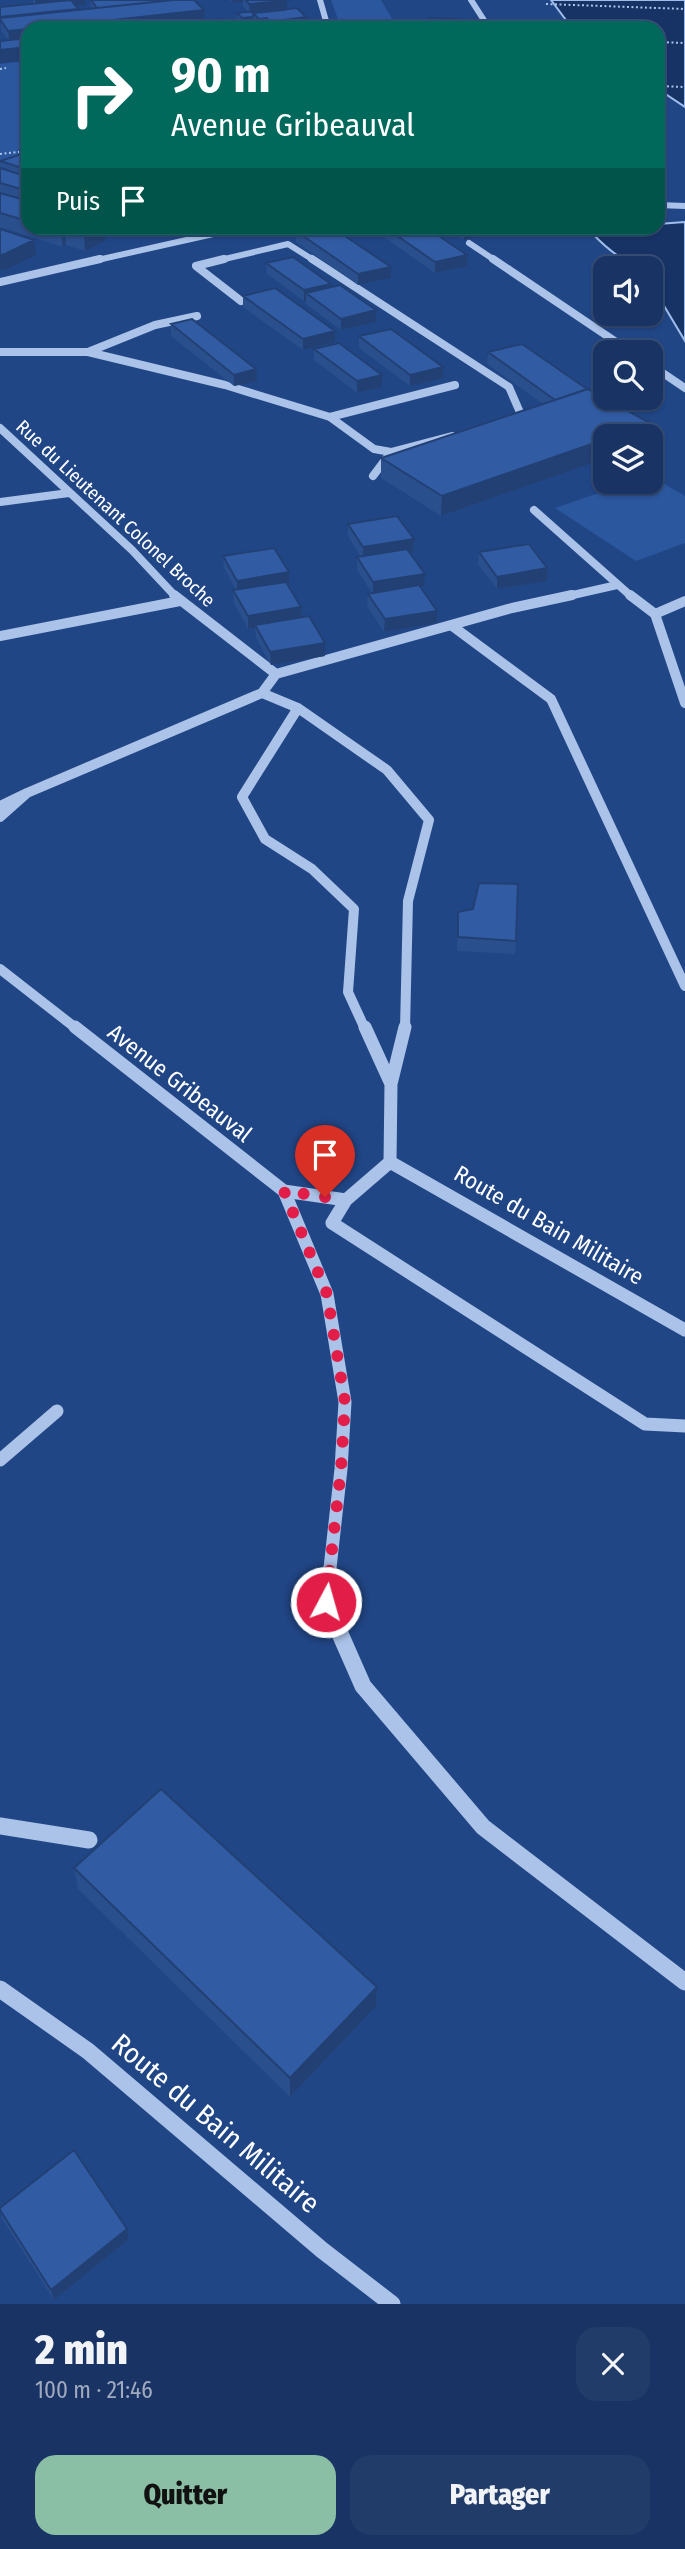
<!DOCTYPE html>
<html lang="fr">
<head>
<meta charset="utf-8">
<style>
  :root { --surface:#193464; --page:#223c6a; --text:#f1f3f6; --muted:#9faabf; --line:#374f78; --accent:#8abfa5 }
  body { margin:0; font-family:"Fira Sans Condensed",sans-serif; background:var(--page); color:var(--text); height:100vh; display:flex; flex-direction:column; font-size:26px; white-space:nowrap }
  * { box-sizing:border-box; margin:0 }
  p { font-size:23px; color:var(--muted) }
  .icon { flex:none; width:38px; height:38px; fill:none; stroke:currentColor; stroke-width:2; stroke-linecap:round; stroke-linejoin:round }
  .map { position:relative; height:2304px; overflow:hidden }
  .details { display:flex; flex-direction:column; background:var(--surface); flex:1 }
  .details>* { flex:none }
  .guide { position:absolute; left:21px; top:21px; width:644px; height:214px; border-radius:21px; box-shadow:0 2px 5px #0004,0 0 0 2px var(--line); background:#00695c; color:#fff; overflow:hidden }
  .tools { position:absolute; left:593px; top:256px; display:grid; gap:14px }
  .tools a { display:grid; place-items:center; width:70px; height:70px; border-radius:14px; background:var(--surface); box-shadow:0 2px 5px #0004,0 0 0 2px var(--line); font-size:35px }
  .pin { position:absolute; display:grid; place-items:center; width:60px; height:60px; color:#fff; margin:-72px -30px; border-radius:50% 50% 50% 0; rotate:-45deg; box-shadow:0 0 7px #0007 }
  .pin .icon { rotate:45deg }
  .me { position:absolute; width:77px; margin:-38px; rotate:6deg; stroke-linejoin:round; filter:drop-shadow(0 0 5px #0008) }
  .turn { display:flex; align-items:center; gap:24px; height:147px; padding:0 35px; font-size:32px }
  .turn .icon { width:91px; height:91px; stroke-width:2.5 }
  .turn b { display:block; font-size:49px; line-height:60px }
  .then { display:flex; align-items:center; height:66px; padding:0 35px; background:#0003; gap:14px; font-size:26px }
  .round { display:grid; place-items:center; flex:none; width:74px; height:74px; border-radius:21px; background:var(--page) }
  .headline { display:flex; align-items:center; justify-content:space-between; height:119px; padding:0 35px }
  h1 { font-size:42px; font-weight:800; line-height:52px }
  .button { display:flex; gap:14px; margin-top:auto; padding:14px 35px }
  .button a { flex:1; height:80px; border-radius:21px; background:var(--accent); color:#111; font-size:28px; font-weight:800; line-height:80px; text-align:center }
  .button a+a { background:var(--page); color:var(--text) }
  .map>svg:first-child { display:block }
  .green { fill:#2b579e }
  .water { fill:#173366; stroke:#9fbdeb; stroke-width:2 }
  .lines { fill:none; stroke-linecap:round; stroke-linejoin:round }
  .path { stroke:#abc3e9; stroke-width:2; stroke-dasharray:2 2.5; stroke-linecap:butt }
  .minor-far4 { stroke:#abc3e9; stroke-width:6 }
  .minor-far3 { stroke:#abc3e9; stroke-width:8 }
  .minor-far2 { stroke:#abc3e9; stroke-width:10 }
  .minor-far1 { stroke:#abc3e9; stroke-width:13 }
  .minor { stroke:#abc3e9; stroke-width:17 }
  .wall { fill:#2a4f8d }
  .shaded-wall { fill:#224073 }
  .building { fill:#315ca4; stroke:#224073; stroke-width:2 }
  .route { stroke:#e11d48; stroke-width:12; stroke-dasharray:0 21.6 }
  .labels { text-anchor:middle; stroke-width:7; stroke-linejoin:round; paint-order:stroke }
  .far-street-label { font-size:19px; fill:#fff; stroke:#214686 }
  .street-label { font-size:23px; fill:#fff; stroke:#214686 }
  .near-street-label { font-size:28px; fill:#fff; stroke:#214686 }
</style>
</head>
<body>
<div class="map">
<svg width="685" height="2304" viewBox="0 0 685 2304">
  <rect width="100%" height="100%" fill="#214686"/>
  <path class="green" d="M 331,0 L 381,0 L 395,24 L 339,22 Z
    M 28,61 L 28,161 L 0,165 L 0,64 Z
    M 651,476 L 685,496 L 685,543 L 636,561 L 555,508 L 634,481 L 651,481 Z"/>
  <path class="water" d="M 551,0 L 685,0 L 685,107 L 658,89 L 658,28 L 572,28 Z
    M 685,222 L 685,341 L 651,284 L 651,268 C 628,268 606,248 591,232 L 658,228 L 658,224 Z"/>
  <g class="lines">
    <path class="path" d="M 546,4 L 685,9
      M 658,42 L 685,43
      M 0,69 L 6,68
      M 658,86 L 685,87
      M 0,154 L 28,151"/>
    <path class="minor-far4" d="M 320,0 L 328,28
      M 471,0 L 489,28
      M 328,27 L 409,28
      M 658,205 L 685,206
      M 469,243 L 496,261
      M 93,261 L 240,228
      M 216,261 L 288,244 L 315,261"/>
    <path class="minor-far3" d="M 224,259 L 196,266 L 241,301
      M 312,259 L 509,387 L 522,417 L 513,419
      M 493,259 L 631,352
      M 0,282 L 100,259
      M 0,352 L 88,352 L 225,385 L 330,417 L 374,449 L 391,452 L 373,476
      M 88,352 L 155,325 L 197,316
      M 651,365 L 685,388
      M 330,417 L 455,385
      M 0,428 L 132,550 L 176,597
      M 391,452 L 452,436
      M 0,502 L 69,493
      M 534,510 L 632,597
      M 564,597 L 617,585"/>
    <path class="minor-far2" d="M 174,595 L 276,674
      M 630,595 L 655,614 L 685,703
      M 655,614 L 685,601
      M 451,625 L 551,699 L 685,986
      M 0,636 L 180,601
      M 262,693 L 298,708 L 387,770 L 429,820 L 408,901 L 405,1029
      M 298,708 L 242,797 L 265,839 L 312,869 L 354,909 L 348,992 L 365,1029
      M 27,793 L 262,693 L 276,674 L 512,608 L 572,595
      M 0,806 L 27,793 L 0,817
      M 0,969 L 77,1029"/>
    <path class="minor-far1" d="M 75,1027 L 284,1191 L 346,1200
      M 365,1027 L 391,1084
      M 390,1162 L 391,1084 L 405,1027
      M 284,1191 L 327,1294 L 345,1402 L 341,1469 L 328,1586
      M 685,1330 L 390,1162 L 346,1200 L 332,1223 L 645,1424 L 685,1426
      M 0,1460 L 57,1411"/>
    <path class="minor" d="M 328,1585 L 326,1602 L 363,1686 L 483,1827 L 685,1982
      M 0,1826 L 89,1840
      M 0,1989 L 88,2051 L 322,2250 L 392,2304"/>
  </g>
  <path class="wall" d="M 33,0 L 85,0 L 86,5 L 76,6 L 78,10 L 91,8 L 90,0 L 194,0 L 205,20 L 227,24 L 227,28 L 28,28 L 0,63 L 8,40 L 1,31 L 0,7 L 33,4 Z
    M 230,0 L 286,0 L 287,9 L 306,27 L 296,28 L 257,27 L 253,22 L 243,23 L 237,18 L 237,13 L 248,12 L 243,6 L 243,2 L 233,3 Z
    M 28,152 L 28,228 L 148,228 L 148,229 L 129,238 L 105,230 L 106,241 L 85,251 L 66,245 L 63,247 L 0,227 L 0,161 Z
    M 371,228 L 427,228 L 467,255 L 467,266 L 435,273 Z
    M 444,228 L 484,228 L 484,235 L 464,240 Z
    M 296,231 L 391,267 L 391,278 L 358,285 L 296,242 Z
    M 266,263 L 331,284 L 331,287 L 376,322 L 341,330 L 306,304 L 306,301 L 304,301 L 267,274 Z
    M 243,296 L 335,331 L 335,342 L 303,350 L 243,307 Z
    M 171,324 L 257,381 L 234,386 L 171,336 Z
    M 359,336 L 443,378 L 410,386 L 359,348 Z
    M 314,349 L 382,387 L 357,393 L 314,360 Z
    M 488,352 L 587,389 L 650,423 L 649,436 L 606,436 L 606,458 L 441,516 L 381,478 L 381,458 L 543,404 L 487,364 Z
    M 348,524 L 414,539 L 413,552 L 409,552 L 424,586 L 421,587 L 437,623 L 384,632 L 367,606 L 368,594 L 372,593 L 357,570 L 357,557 L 361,557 L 348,536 Z
    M 479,552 L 547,568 L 547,581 L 497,589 L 478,565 Z
    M 223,556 L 289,585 L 288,585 L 301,607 L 302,617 L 325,643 L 325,656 L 271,665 L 256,638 L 255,628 L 248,629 L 234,603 L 233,590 L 236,590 L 224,568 Z
    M 458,912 L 516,941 L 515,954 L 457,951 Z
    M 74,1868 L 377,1987 L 376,2006 L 290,2097 L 78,1889 Z
    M 0,2208 L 127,2229 L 129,2239 L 54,2300 L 2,2219 Z"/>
  <path class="shaded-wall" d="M 35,0 L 85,0 L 86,5 L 36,9 Z
    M 232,0 L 243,0 L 243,2 L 233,3 Z
    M 287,1 L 287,10 L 250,13 L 249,4 Z
    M 204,10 L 205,23 L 159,28 L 73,28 L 103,21 Z
    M 253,17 L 253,22 L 243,23 L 242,18 Z
    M 306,17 L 306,27 L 295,28 L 269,28 L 269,22 Z
    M 28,29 L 28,42 L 10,44 L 8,31 Z
    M 28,47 L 28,60 L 0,63 L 0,50 Z
    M 28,163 L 28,178 L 21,181 L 19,167 Z
    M 103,228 L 104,228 L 106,241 L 85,251 L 84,236 Z
    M 129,228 L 148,228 L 148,229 L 129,238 Z
    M 471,228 L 484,228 L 484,235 L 464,240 L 464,229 Z
    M 65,230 L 66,245 L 63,247 L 61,232 Z
    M 34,240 L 36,255 L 7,269 L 0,270 L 0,255 Z
    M 467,255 L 467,266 L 435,273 L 435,262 Z
    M 391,267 L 391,278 L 358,285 L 358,274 Z
    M 331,284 L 331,295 L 306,293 L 306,301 L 304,301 L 304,290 Z
    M 376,310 L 376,322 L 341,330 L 341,319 Z
    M 335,331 L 335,342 L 303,350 L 303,339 Z
    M 443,367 L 443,378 L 410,386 L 410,375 Z
    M 256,369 L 257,381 L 234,386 L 234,375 Z
    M 382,375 L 382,387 L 357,393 L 357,381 Z
    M 650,423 L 649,436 L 615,436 Z
    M 606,439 L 606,458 L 441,516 L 442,496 Z
    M 414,539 L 413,552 L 363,559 L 363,547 Z
    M 547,568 L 547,581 L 497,589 L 497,577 Z
    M 289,572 L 289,585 L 237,593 L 237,581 Z
    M 425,574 L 424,586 L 373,594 L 373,582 Z
    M 301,607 L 302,620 L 255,625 L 255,628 L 248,629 L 248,616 Z
    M 437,611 L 437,623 L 384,632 L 385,619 Z
    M 325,643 L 325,656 L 271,665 L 270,652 Z
    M 377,1987 L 376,2006 L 290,2097 L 290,2078 Z
    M 127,2229 L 129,2239 L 54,2300 L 51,2290 Z"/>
  <path class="building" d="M 71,0 L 78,9 L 0,17 L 0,7 Z
    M 91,0 L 174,0 L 97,8 Z
    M 174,0 L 194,0 L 204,10 L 103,21 L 106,25 L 73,28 L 49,28 L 48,27 L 8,31 L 0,19 L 0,18 Z
    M 246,0 L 286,0 L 287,1 L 249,4 Z
    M 284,8 L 285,10 L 253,13 L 253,17 L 242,18 L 237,13 Z
    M 297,8 L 306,17 L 269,22 L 267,18 L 259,19 L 253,13 Z
    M 430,18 L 475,20 L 473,26 L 494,27 L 422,28 Z
    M 218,19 L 226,27 L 212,28 L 129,28 Z
    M 218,19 L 198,21 L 221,19 L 227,24 L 223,24 Z
    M 288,23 L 296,28 L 251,27 Z
    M 28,38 L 28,47 L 0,50 L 0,41 Z
    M 28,152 L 28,163 L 19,167 L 0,161 Z
    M 0,168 L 28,177 L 28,191 L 0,183 Z
    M 0,193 L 28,201 L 28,221 L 0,213 Z
    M 47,228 L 103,228 L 84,236 L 65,230 L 61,232 Z
    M 312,228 L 333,228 L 391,267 L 358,274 L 296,231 Z
    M 386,228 L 427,228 L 467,255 L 435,262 Z
    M 0,229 L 34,240 L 5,254 L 0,255 Z
    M 293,257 L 331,284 L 304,290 L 266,263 Z
    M 340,285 L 376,310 L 341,319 L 306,293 Z
    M 275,288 L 335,331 L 303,339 L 243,296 Z
    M 192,319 L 256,369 L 234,375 L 171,324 Z
    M 391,329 L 443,367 L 410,375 L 359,336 Z
    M 339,343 L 382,375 L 357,381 L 314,349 Z
    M 522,344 L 587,389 L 555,400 L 488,352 Z
    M 588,389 L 650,423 L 615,436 L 606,436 L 606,439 L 442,496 L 381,458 Z
    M 397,516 L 414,539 L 363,547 L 348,524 Z
    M 529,544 L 547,568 L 497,577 L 479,552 Z
    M 274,548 L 289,572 L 237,581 L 223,556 Z
    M 407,549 L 425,574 L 373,582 L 357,557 Z
    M 286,582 L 301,607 L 248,616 L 233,590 Z
    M 419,585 L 437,611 L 385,619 L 368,594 Z
    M 309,616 L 325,643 L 270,652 L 255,625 Z
    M 479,883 L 518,884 L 516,941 L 458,937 L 458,912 L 473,909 Z
    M 161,1789 L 377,1987 L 290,2078 L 74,1868 Z
    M 74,2150 L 127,2229 L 51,2290 L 0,2210 L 0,2208 Z"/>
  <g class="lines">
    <path class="route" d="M 325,1197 L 284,1191 L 327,1294 L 345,1402 L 341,1469 L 326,1602"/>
  </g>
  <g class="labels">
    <g class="far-street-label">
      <text transform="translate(116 513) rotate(43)" y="7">Rue du Lieutenant Colonel Broche</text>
    </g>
    <g class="street-label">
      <text transform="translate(180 1083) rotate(38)" y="8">Avenue Gribeauval</text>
      <text transform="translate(549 1225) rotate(30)" y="8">Route du Bain Militaire</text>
    </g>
    <g class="near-street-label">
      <text transform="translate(216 2123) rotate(40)" y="10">Route du Bain Militaire</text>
    </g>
  </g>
</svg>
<div class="tools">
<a><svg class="icon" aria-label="sound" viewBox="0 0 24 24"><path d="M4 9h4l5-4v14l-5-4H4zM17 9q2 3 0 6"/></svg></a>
<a><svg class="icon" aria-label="search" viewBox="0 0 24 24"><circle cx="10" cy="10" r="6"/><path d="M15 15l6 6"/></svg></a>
<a><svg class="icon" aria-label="layers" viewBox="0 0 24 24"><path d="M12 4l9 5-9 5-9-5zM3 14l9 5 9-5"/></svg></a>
</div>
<div class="pin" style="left:325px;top:1197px;background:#d93025"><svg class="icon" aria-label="arrive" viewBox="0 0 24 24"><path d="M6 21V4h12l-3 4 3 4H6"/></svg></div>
<svg class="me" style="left:326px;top:1602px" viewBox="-20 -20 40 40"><circle r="17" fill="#e11d48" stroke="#fff" stroke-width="3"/><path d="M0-11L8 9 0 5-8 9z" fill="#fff"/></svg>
<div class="guide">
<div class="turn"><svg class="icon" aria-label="right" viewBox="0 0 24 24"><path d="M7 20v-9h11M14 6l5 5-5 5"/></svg><div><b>90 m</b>Avenue Gribeauval</div></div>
<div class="then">Puis<svg class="icon" aria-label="arrive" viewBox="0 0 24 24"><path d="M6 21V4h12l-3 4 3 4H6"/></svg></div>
</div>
</div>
<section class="details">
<div class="headline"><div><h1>2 min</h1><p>100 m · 21:46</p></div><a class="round"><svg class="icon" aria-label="close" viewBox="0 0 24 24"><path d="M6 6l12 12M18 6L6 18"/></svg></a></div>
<div class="button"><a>Quitter</a><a>Partager</a></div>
</section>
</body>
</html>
